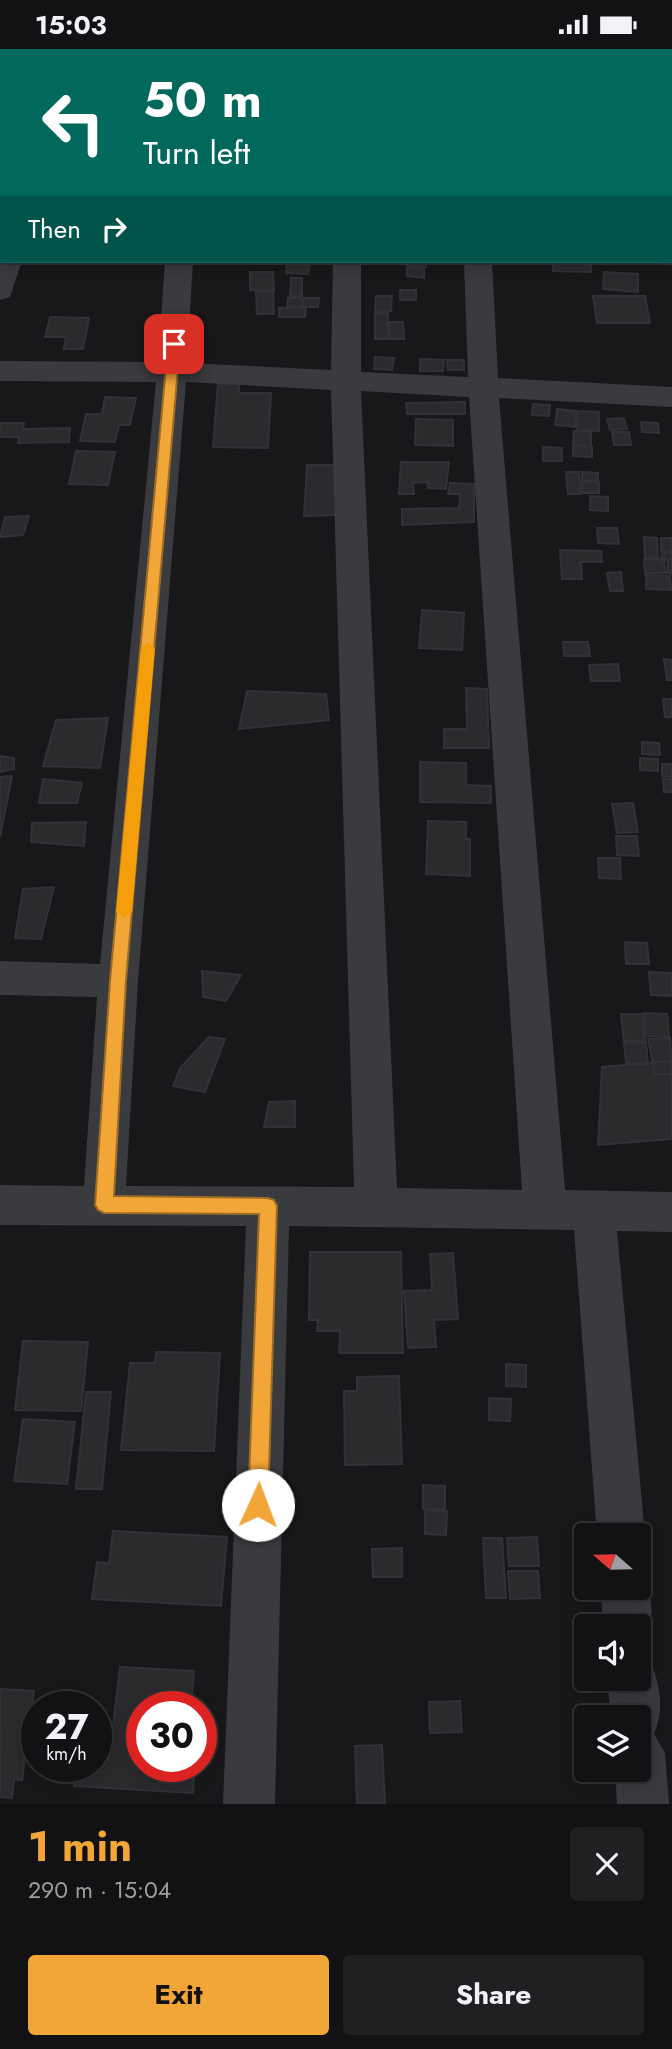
<!DOCTYPE html>
<html lang="en">
<head>
<meta charset="utf-8">
<style>
  :root { --surface:#121214; --page:#1f2022; --text:#f1f3f6; --muted:#9c9ea0; --line:#313234; --accent:#f2a638 }
  body { margin:0; font-family:Jost,sans-serif; background:var(--page); color:var(--text); height:100vh; display:flex; flex-direction:column; font-size:26px; white-space:nowrap }
  * { box-sizing:border-box; margin:0 }
  p { font-size:23px; color:var(--muted) }
  .icon { flex:none; width:38px; height:38px; fill:none; stroke:currentColor; stroke-width:2; stroke-linecap:round; stroke-linejoin:round }
  .map { position:relative; height:1755px; overflow:hidden }
  .sheet { display:flex; flex-direction:column; background:var(--surface); flex:1 }
  .sheet>* { flex:none }
  .guide { position:absolute; left:0px; top:0px; width:672px; height:214px; box-shadow:0 4px 18px #0003,0 0 0 2px var(--line); background:#00695c; color:#fff; overflow:hidden }
  .needle { width:46px; rotate:290deg }
  .controls { position:absolute; left:574px; top:1474px; display:grid; gap:14px }
  .controls a { display:grid; place-items:center; width:77px; height:77px; border-radius:7px; background:var(--surface); box-shadow:0 4px 18px #0003,0 0 0 2px var(--line); font-size:35px }
  .speed { position:absolute; left:21px; top:1642px; display:flex; gap:14px; font-size:35px; font-weight:700; text-align:center }
  .speed>* { display:grid; place-content:center; width:91px; height:91px; border-radius:50%; background:var(--surface); box-shadow:0 4px 18px #0003,0 0 0 2px var(--line); line-height:1 }
  .speed small { font-size:18px; font-weight:400 }
  .speed .limit { border:10px solid #d22; background:#fff; color:#111 }
  .pin { position:absolute; display:grid; place-items:center; width:60px; height:60px; color:#fff; margin:-30px; border-radius:14px; box-shadow:0 4px 10px #0006 }
  .me { position:absolute; width:77px; margin:-38px; rotate:2deg; stroke-linejoin:round; filter:drop-shadow(0 0 5px #0008) }
  .turn { display:flex; align-items:center; gap:24px; height:147px; padding:0 28px; font-size:32px }
  .turn .icon { width:91px; height:91px; stroke-width:2.5 }
  .turn b { display:block; font-size:49px; line-height:60px }
  .then { display:flex; align-items:center; height:66px; padding:0 28px; background:#0003; gap:14px; font-size:26px }
  .round { display:grid; place-items:center; flex:none; width:74px; height:74px; border-radius:7px; background:var(--page) }
  .summary { display:flex; align-items:center; justify-content:space-between; height:119px; padding:0 28px }
  h1 { font-size:42px; font-weight:700; line-height:52px; color:var(--accent) }
  .primary-button { display:flex; gap:14px; margin-top:auto; padding:14px 28px }
  .primary-button a { flex:1; height:80px; border-radius:7px; background:var(--accent); color:#111; font-size:28px; font-weight:700; line-height:80px; text-align:center }
  .primary-button a+a { background:var(--page); color:var(--text) }
  .status { display:flex; justify-content:space-between; align-items:center; height:49px; padding:0 35px; background:var(--surface); direction:ltr }
  .status svg { height:19px; fill:currentColor }
  .map>svg:first-child { display:block }
  .building { fill:#2b2b2e; stroke:#323236; stroke-width:2 }
  .lines { fill:none; stroke-linecap:round; stroke-linejoin:round }
  .minor { fill:#393b3f; fill-rule:evenodd }
  .route { fill:#f2a638; stroke:#9d6c24; stroke-width:2 }
  .slow { fill:#f59e0b }
</style>
</head>
<body>
<div class="status"><b>15:03</b><svg viewBox="0 0 49 12"><path d="M0 12V9h3v3zM5 12V6h3v6zM10 12V3h3v9zM15 12V0h3v12zM26 1h20v11H26zM47 4h2v5h-2z"/></svg></div>
<div class="map">
<svg width="672" height="1755" viewBox="0 0 672 1755">
  <rect width="100%" height="100%" fill="#18181a"/>
  <path class="building" d="M 408,212 L 427,212 L 426,218 L 407,217 Z
    M 553,212 L 591,212 L 591,223 L 553,222 Z
    M 287,215 L 310,215 L 308,225 L 286,224 Z
    M 407,219 L 424,220 L 424,229 L 407,227 Z
    M 250,223 L 273,223 L 274,241 L 250,241 Z
    M 604,223 L 638,225 L 638,243 L 603,240 Z
    M 291,229 L 302,229 L 302,247 L 290,247 Z
    M 400,241 L 416,241 L 416,251 L 400,251 Z
    M 256,242 L 273,242 L 274,265 L 257,265 Z
    M 376,247 L 392,247 L 391,262 L 375,262 Z
    M 593,247 L 645,247 L 650,274 L 597,274 Z
    M 288,249 L 302,249 L 301,258 L 287,257 Z
    M 303,249 L 319,249 L 318,258 L 303,258 Z
    M 279,259 L 306,259 L 305,268 L 279,268 Z
    M 375,264 L 388,264 L 388,290 L 375,290 Z
    M 50,268 L 89,269 L 83,300 L 64,300 L 66,288 L 45,288 Z
    M 389,273 L 403,273 L 404,290 L 390,290 Z
    M 375,308 L 394,309 L 392,321 L 374,320 Z
    M 420,310 L 444,311 L 443,322 L 420,322 Z
    M 447,311 L 464,311 L 464,321 L 448,321 Z
    M 218,335 L 239,335 L 239,344 L 271,344 L 268,399 L 213,398 Z
    M 105,348 L 136,349 L 130,376 L 119,376 L 115,393 L 80,392 L 86,365 L 102,365 Z
    M 465,353 L 465,365 L 407,365 L 406,354 Z
    M 533,355 L 550,356 L 549,367 L 532,366 Z
    M 557,360 L 576,362 L 575,378 L 555,376 Z
    M 577,362 L 599,363 L 599,382 L 577,381 Z
    M 624,369 L 627,380 L 610,381 L 607,370 Z
    M 416,370 L 453,371 L 453,397 L 415,396 Z
    M 641,373 L 658,374 L 659,384 L 642,383 Z
    M 1,374 L 24,374 L 23,380 L 70,379 L 69,393 L 18,394 L 19,388 L 0,388 Z
    M 574,382 L 591,383 L 591,397 L 573,396 Z
    M 612,383 L 629,383 L 631,396 L 614,396 Z
    M 573,397 L 592,398 L 592,408 L 573,407 Z
    M 543,398 L 562,399 L 562,412 L 543,412 Z
    M 76,402 L 115,403 L 108,436 L 69,435 Z
    M 401,413 L 449,413 L 446,440 L 428,439 L 427,433 L 413,434 L 414,445 L 399,445 Z
    M 307,416 L 344,416 L 340,466 L 304,467 Z
    M 566,423 L 579,423 L 581,445 L 568,445 Z
    M 582,423 L 598,424 L 598,432 L 582,431 Z
    M 582,433 L 599,433 L 599,444 L 583,444 Z
    M 450,434 L 474,435 L 474,473 L 402,476 L 402,460 L 459,459 L 460,445 L 448,445 Z
    M 590,447 L 608,448 L 608,462 L 590,461 Z
    M 29,467 L 23,486 L 0,488 L 5,468 Z
    M 597,479 L 617,479 L 619,495 L 598,494 Z
    M 644,488 L 657,489 L 658,509 L 645,508 Z
    M 661,489 L 672,489 L 672,503 L 661,502 Z
    M 560,501 L 601,502 L 602,513 L 581,513 L 582,530 L 562,530 Z
    M 662,503 L 672,504 L 672,525 L 667,524 L 668,511 L 661,510 Z
    M 644,510 L 664,511 L 665,524 L 645,524 Z
    M 621,523 L 623,542 L 610,542 L 607,524 Z
    M 646,526 L 670,527 L 671,541 L 646,540 Z
    M 422,561 L 464,564 L 462,601 L 419,599 Z
    M 563,593 L 588,593 L 590,607 L 564,607 Z
    M 664,610 L 672,611 L 672,631 L 667,631 Z
    M 618,615 L 620,632 L 591,632 L 589,616 Z
    M 466,639 L 487,640 L 489,699 L 444,699 L 444,680 L 467,680 Z
    M 247,642 L 326,645 L 329,671 L 239,680 Z
    M 663,650 L 672,650 L 672,668 L 665,668 Z
    M 108,669 L 100,719 L 43,717 L 56,671 Z
    M 642,693 L 659,694 L 660,706 L 642,705 Z
    M 0,707 L 14,709 L 14,720 L 0,723 Z
    M 640,709 L 658,710 L 658,722 L 640,721 Z
    M 420,713 L 466,714 L 466,736 L 491,737 L 491,754 L 420,753 Z
    M 662,715 L 672,715 L 672,728 L 662,727 Z
    M 12,727 L 0,788 L 0,728 Z
    M 43,730 L 82,734 L 77,754 L 39,754 Z
    M 663,730 L 672,730 L 672,743 L 664,743 Z
    M 633,754 L 638,783 L 617,784 L 612,755 Z
    M 428,772 L 466,773 L 466,790 L 470,790 L 470,827 L 426,825 Z
    M 86,773 L 84,797 L 31,793 L 32,774 Z
    M 616,787 L 637,787 L 639,807 L 617,806 Z
    M 598,809 L 620,809 L 621,830 L 599,829 Z
    M 54,838 L 41,890 L 15,889 L 23,840 Z
    M 625,893 L 647,894 L 649,915 L 626,915 Z
    M 202,922 L 241,926 L 226,952 L 203,948 Z
    M 649,923 L 672,924 L 672,947 L 651,946 Z
    M 644,964 L 667,965 L 669,988 L 646,987 Z
    M 621,965 L 642,965 L 645,992 L 624,992 Z
    M 209,988 L 225,990 L 205,1043 L 173,1037 L 180,1019 Z
    M 670,989 L 672,1025 L 655,1025 L 648,990 Z
    M 624,993 L 646,994 L 648,1015 L 626,1014 Z
    M 672,1012 L 672,1090 L 598,1096 L 602,1018 Z
    M 295,1052 L 295,1078 L 264,1078 L 269,1053 Z
    M 310,1203 L 401,1203 L 403,1304 L 339,1304 L 340,1282 L 317,1282 L 318,1271 L 309,1271 Z
    M 453,1204 L 458,1270 L 434,1271 L 436,1298 L 408,1299 L 404,1242 L 432,1241 L 430,1205 Z
    M 23,1292 L 88,1293 L 81,1362 L 15,1361 Z
    M 156,1303 L 220,1304 L 214,1402 L 121,1401 L 130,1314 L 155,1314 Z
    M 506,1315 L 526,1316 L 526,1338 L 506,1337 Z
    M 399,1327 L 402,1415 L 345,1416 L 344,1342 L 357,1342 L 357,1328 Z
    M 86,1343 L 111,1343 L 102,1440 L 76,1440 Z
    M 489,1349 L 511,1350 L 510,1372 L 489,1371 Z
    M 23,1370 L 75,1373 L 67,1435 L 14,1432 Z
    M 423,1436 L 445,1437 L 445,1461 L 423,1460 Z
    M 425,1461 L 447,1462 L 446,1486 L 425,1485 Z
    M 113,1482 L 227,1488 L 221,1557 L 92,1550 L 97,1513 L 109,1514 Z
    M 537,1488 L 539,1517 L 509,1517 L 507,1489 Z
    M 483,1489 L 502,1489 L 506,1549 L 486,1549 Z
    M 402,1499 L 402,1528 L 373,1528 L 372,1500 Z
    M 508,1522 L 538,1522 L 540,1549 L 510,1550 Z
    M 120,1618 L 194,1622 L 191,1657 L 142,1657 L 142,1717 L 195,1717 L 193,1744 L 74,1737 L 76,1717 L 96,1717 L 96,1685 L 112,1685 Z
    M 0,1640 L 34,1642 L 22,1731 L 14,1730 L 12,1749 L 0,1748 Z
    M 460,1652 L 462,1683 L 430,1684 L 429,1653 Z
    M 382,1696 L 385,1755 L 357,1755 L 355,1697 Z"/>
  <g class="lines">
    <path class="minor" d="M 174,0 L 200,0 L 200,2 L 174,2 Z
      M 335,0 L 361,0 L 361,2 L 335,2 Z
      M 444,0 L 470,0 L 470,2 L 445,2 Z
      M 646,0 L 672,0 L 670,4 Z
      M 670,59 L 672,60 L 672,85 L 670,84 Z
      M 0,64 L 2,64 L 2,80 L 0,80 Z
      M 670,98 L 672,98 L 672,114 L 670,114 Z
      M 0,205 L 2,212 L 22,212 L 10,248 L 0,251 Z
      M 165,212 L 193,212 L 187,314 L 331,321 L 333,212 L 361,212 L 361,323 L 468,328 L 464,212 L 492,212 L 498,329 L 672,338 L 672,358 L 499,349 L 565,1141 L 672,1143 L 672,1183 L 617,1182 L 645,1486 L 639,1501 L 639,1486 L 597,1486 L 574,1181 L 289,1177 L 275,1755 L 223,1755 L 246,1177 L 0,1176 L 0,1136 L 84,1137 L 97,948 L 0,946 L 0,912 L 100,915 L 156,333 L 0,332 L 0,312 L 158,313 ZM 186,333 L 331,341 L 354,1138 L 126,1137 L 138,932 ZM 361,342 L 469,348 L 522,1141 L 397,1139 Z
      M 639,1519 L 642,1521 C 652,1545 656,1570 645,1594 L 639,1597 L 639,1577 L 603,1577 L 601,1538 L 639,1538 Z
      M 639,1607 L 650,1611 C 660,1636 665,1660 654,1685 L 665,1704 L 669,1755 L 617,1755 L 615,1720 L 639,1720 L 639,1668 L 611,1668 L 607,1629 L 639,1629 Z"/>
  </g>
  <path class="route" d="M 174,291 L 180,295 L 126,932 L 114,1147 L 268,1149 L 274,1151 L 277,1157 L 268,1456 L 265,1463 L 258,1466 L 251,1463 L 248,1456 L 259,1165 L 104,1164 L 98,1161 L 95,1156 L 110,932 L 168,295 Z"/>
  <path class="slow" d="M 148,594 L 155,599 L 132,863 L 124,869 L 116,863 L 141,599 Z"/>
</svg>
<div class="controls">
<a><svg class="needle" viewBox="-14 -14 28 28"><path d="M0-13l5 13h-10z" fill="#e53935"/><path d="M0 13l5-13h-10z" fill="#9c9ea0"/></svg></a>
<a><svg class="icon" aria-label="sound" viewBox="0 0 24 24"><path d="M4 9h4l5-4v14l-5-4H4zM17 9q2 3 0 6"/></svg></a>
<a><svg class="icon" aria-label="layers" viewBox="0 0 24 24"><path d="M12 4l9 5-9 5-9-5zM3 14l9 5 9-5"/></svg></a>
</div>
<div class="speed"><div>27<small>km/h</small></div><div class="limit">30</div></div>
<div class="pin" style="left:174px;top:295px;background:#d93025"><svg class="icon" aria-label="arrive" viewBox="0 0 24 24"><path d="M6 21V4h12l-3 4 3 4H6"/></svg></div>
<svg class="me" style="left:258px;top:1456px" viewBox="-20 -20 40 40"><circle r="19" fill="#fff"/><path d="M0-13L10 11 0 6-10 11z" fill="#f2a638"/></svg>
<div class="guide">
<div class="turn"><svg class="icon" aria-label="left" viewBox="0 0 24 24"><path d="M17 20v-9H6M10 6l-5 5 5 5"/></svg><div><b>50 m</b>Turn left</div></div>
<div class="then">Then<svg class="icon" aria-label="right" viewBox="0 0 24 24"><path d="M7 20v-9h11M14 6l5 5-5 5"/></svg></div>
</div>
</div>
<section class="sheet">
<div class="summary"><div><h1>1 min</h1><p>290 m · 15:04</p></div><a class="round"><svg class="icon" aria-label="close" viewBox="0 0 24 24"><path d="M6 6l12 12M18 6L6 18"/></svg></a></div>
<div class="primary-button"><a>Exit</a><a>Share</a></div>
</section>
</body>
</html>
